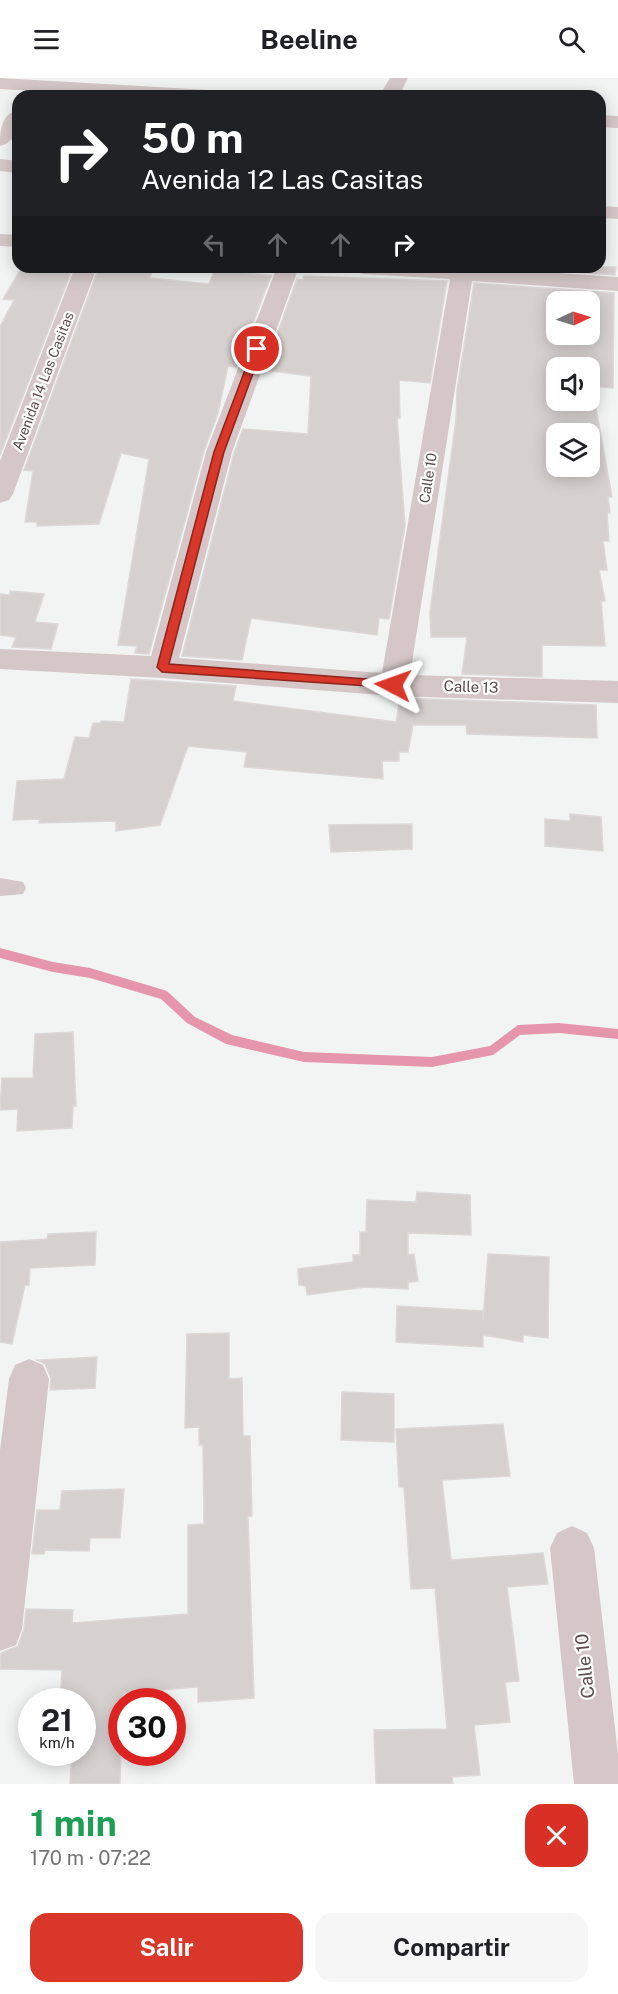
<!DOCTYPE html>
<html lang="es">
<head>
<meta charset="utf-8">
<style>
  :root { --surface:#fff; --page:#f6f6f6; --text:#202124; --muted:#757577; --accent:#d83729 }
  body { margin:0; font-family:"Public Sans",sans-serif; background:var(--page); color:var(--text); height:100vh; display:flex; flex-direction:column; font-size:22px; white-space:nowrap }
  * { box-sizing:border-box; margin:0 }
  p { font-size:20px; color:var(--muted) }
  .icon { flex:none; width:33px; height:33px; fill:none; stroke:currentColor; stroke-width:2; stroke-linecap:round; stroke-linejoin:round }
  .map { position:relative; height:1706px; overflow:hidden }
  .sheet { display:flex; flex-direction:column; background:var(--surface); flex:1 }
  .sheet>* { flex:none }
  .guide { position:absolute; left:12px; top:12px; width:594px; height:183px; border-radius:18px; box-shadow:0 3px 15px #0003; background:#202124; color:#fff; overflow:hidden }
  .needle { width:39px; rotate:86deg }
  .fabs { position:absolute; left:546px; top:213px; display:grid; gap:12px }
  .fabs a { display:grid; place-items:center; width:54px; height:54px; border-radius:12px; background:var(--surface); box-shadow:0 3px 15px #0003; font-size:30px }
  .speed { position:absolute; left:18px; top:1610px; display:flex; gap:12px; font-size:30px; font-weight:700; text-align:center }
  .speed>* { display:grid; place-content:center; width:78px; height:78px; border-radius:50%; background:var(--surface); box-shadow:0 3px 15px #0003; line-height:1 }
  .speed small { font-size:15px; font-weight:400 }
  .speed .limit { border:9px solid #d22; background:#fff; color:#111 }
  .pin { position:absolute; display:grid; place-items:center; width:51px; height:51px; color:#fff; margin:-26px; border:3px solid #fff; border-radius:50%; box-shadow:0 2px 6px #0007 }
  .me { position:absolute; width:66px; margin:-33px; rotate:274deg; stroke-linejoin:round; filter:drop-shadow(0 0 4px #0008) }
  .turn { display:flex; align-items:center; gap:21px; height:126px; padding:0 30px; font-size:27px }
  .turn .icon { width:78px; height:78px; stroke-width:2.5 }
  .turn b { display:block; font-size:42px; line-height:51px }
  .lanes { display:flex; align-items:center; height:57px; padding:0 30px; background:#0003; justify-content:center; gap:30px; direction:ltr }
  .lanes .off { opacity:.35 }
  .round { display:grid; place-items:center; flex:none; width:63px; height:63px; border-radius:18px; background:var(--page) }
  .head { display:flex; align-items:center; justify-content:space-between; height:102px; padding:0 30px }
  h1 { font-size:36px; font-weight:700; line-height:45px; color:#1e9e55 }
  .cta { display:flex; gap:12px; margin-top:auto; padding:12px 30px }
  .cta a { flex:1; height:69px; border-radius:18px; background:var(--accent); color:#fff; font-size:24px; font-weight:700; line-height:69px; text-align:center }
  .cta a+a { background:var(--page); color:var(--text) }
  header { display:flex; justify-content:space-between; align-items:center; height:78px; padding:0 30px; background:var(--surface); font-size:27px; font-weight:700 }
  .map>svg:first-child { display:block }
  .lines { fill:none; stroke-linecap:round; stroke-linejoin:round }
  .stream { fill:#e696ac; fill-rule:evenodd }
  .building { fill:#d6d0cf; stroke:#ddd8d7; stroke-width:1.5; fill-rule:evenodd }
  .service { fill:#d5c7c7; fill-rule:evenodd }
  .minor { fill:#d5c7c7; fill-rule:evenodd }
  .route { fill:#d83729; stroke:#8c241b; stroke-width:1.5 }
  .labels { text-anchor:middle; stroke-width:4.5; stroke-linejoin:round; paint-order:stroke }
  .far-street-label { font-size:14px; fill:#5e4b4b; stroke:#fff }
  .street-label { font-size:15px; fill:#5e4b4b; stroke:#fff }
  .near-street-label { font-size:18px; fill:#5e4b4b; stroke:#fff }
</style>
</head>
<body>
<header><svg class="icon" aria-label="menu" viewBox="0 0 24 24"><path d="M4 6h16M4 12h16M4 18h16"/></svg>Beeline<svg class="icon" aria-label="search" viewBox="0 0 24 24"><circle cx="10" cy="10" r="6"/><path d="M15 15l6 6"/></svg></header>
<div class="map">
<svg width="618" height="1706" viewBox="0 0 618 1706">
  <rect width="100%" height="100%" fill="#f2f4f3"/>
  <g class="lines">
    <path class="stream" d="M 0,870 L 53,884 L 90,890 L 164,912 L 168,914 L 195,939 L 232,957 L 304,974 L 432,979 L 490,968 L 518,947 L 559,945 L 618,951 L 618,961 L 559,955 L 520,957 L 493,977 L 432,989 L 304,984 L 226,966 L 187,945 L 161,921 L 90,900 L 53,894 L 0,880 Z"/>
  </g>
  <path class="building" d="M 22,189 L 73,189 L 0,377 L 0,249 L 14,222 L 3,221 Z
    M 99,189 L 153,189 L 150,200 L 209,206 L 215,191 L 271,198 L 236,289 L 228,288 L 218,335 L 204,373 L 149,576 L 135,575 L 137,568 L 118,567 L 149,381 L 121,375 L 99,446 L 37,448 L 37,444 L 25,444 L 33,393 L 24,392 Z
    M 502,189 L 616,189 L 615,197 Z
    M 304,198 L 447,203 L 430,305 L 399,302 L 400,340 L 397,340 L 405,448 L 389,541 L 379,540 L 377,557 L 251,540 L 242,582 L 182,578 L 234,375 L 243,351 L 308,356 L 311,298 L 264,292 L 297,201 L 303,202 Z
    M 474,205 L 614,215 L 613,310 L 592,308 L 612,419 L 608,419 L 610,435 L 607,435 L 609,463 L 603,463 L 607,492 L 599,492 L 605,523 L 601,523 L 605,568 L 542,567 L 542,599 L 462,596 L 467,559 L 431,559 L 430,534 L 456,341 L 457,312 ZM 556,224 L 590,224 L 590,256 L 556,256 ZM 556,290 L 590,290 L 590,322 L 556,322 ZM 556,356 L 590,356 L 590,388 L 556,388 Z
    M 10,513 L 44,516 L 35,544 L 58,546 L 51,571 L 12,569 L 16,559 L 0,557 L 0,516 L 10,517 Z
    M 131,601 L 236,608 L 233,623 L 396,644 L 400,620 L 596,627 L 597,660 L 467,656 L 466,647 L 413,647 L 408,674 L 399,674 L 399,683 L 382,683 L 383,701 L 244,689 L 247,674 L 188,668 L 160,747 L 116,753 L 116,743 L 39,745 L 40,741 L 13,742 L 17,703 L 64,701 L 75,659 L 89,660 L 93,645 L 101,645 L 101,643 L 124,644 Z
    M 570,736 L 601,739 L 603,773 L 545,768 L 545,741 L 570,743 Z
    M 412,746 L 412,771 L 331,774 L 329,747 Z
    M 73,954 L 76,1028 L 73,1028 L 72,1050 L 17,1053 L 18,1031 L 0,1032 L 2,1000 L 33,1000 L 35,956 Z
    M 417,1114 L 470,1117 L 471,1157 L 408,1155 L 408,1177 L 414,1176 L 418,1203 L 408,1204 L 408,1211 L 365,1209 L 307,1217 L 306,1208 L 299,1207 L 298,1191 L 353,1184 L 353,1177 L 360,1177 L 360,1154 L 366,1154 L 367,1122 L 416,1124 Z
    M 96,1154 L 95,1187 L 30,1190 L 29,1207 L 25,1207 L 12,1266 L 0,1264 L 0,1164 L 47,1161 L 48,1156 Z
    M 488,1176 L 549,1179 L 548,1260 L 523,1257 L 523,1264 L 483,1257 L 483,1269 L 396,1264 L 397,1228 L 483,1233 L 483,1242 Z
    M 229,1255 L 229,1301 L 242,1300 L 243,1358 L 250,1358 L 252,1438 L 248,1438 L 254,1620 L 198,1624 L 198,1609 L 123,1615 L 120,1706 L 70,1706 L 72,1674 L 82,1674 L 82,1623 L 60,1623 L 62,1592 L 0,1591 L 1,1575 L 18,1568 L 24,1551 L 26,1531 L 73,1532 L 72,1545 L 188,1536 L 188,1447 L 204,1446 L 203,1367 L 199,1367 L 199,1349 L 185,1350 L 187,1256 Z
    M 97,1279 L 95,1310 L 50,1312 L 51,1300 L 45,1286 L 37,1282 Z
    M 342,1314 L 394,1316 L 394,1364 L 341,1362 Z
    M 503,1346 L 510,1398 L 442,1402 L 451,1482 L 543,1475 L 548,1506 L 507,1509 L 519,1603 L 505,1604 L 510,1644 L 474,1647 L 480,1697 L 452,1699 L 453,1706 L 376,1706 L 374,1652 L 447,1651 L 435,1510 L 411,1511 L 404,1409 L 399,1409 L 396,1351 Z
    M 124,1411 L 120,1460 L 90,1460 L 89,1473 L 45,1472 L 44,1476 L 32,1476 L 37,1432 L 60,1432 L 62,1413 Z"/>
  <g class="lines">
    <path class="service" d="M 0,800 L 23,804 L 26,810 L 23,816 L 0,818 Z"/>
    <path class="minor" d="M 0,0 L 210,12 L 220,18 L 118,18 L 0,11 Z
      M 390,0 L 408,0 L 399,18 L 379,18 Z
      M 18,32 C 18,47 17,64 0,68 C 0,53 1,36 18,32 Z
      M 600,37 L 618,38 L 618,50 L 600,49 Z
      M 0,81 L 18,83 L 18,95 L 0,93 Z
      M 600,128 L 618,129 L 618,141 L 600,140 Z
      M 0,156 L 18,157 L 18,169 L 0,168 Z
      M 75,189 L 97,189 L 13,416 L 9,422 L 0,425 L 0,383 Z
      M 277,189 L 299,189 L 232,374 L 179,580 L 382,595 L 450,201 L 363,196 L 355,194 L 352,189 L 468,189 L 618,199 L 618,213 L 472,203 L 410,597 L 618,603 L 618,625 L 394,618 L 162,600 L 0,591 L 0,571 L 151,578 L 206,374 Z
      M 29,1281 L 43,1287 L 49,1301 L 22,1551 L 16,1567 L 0,1573 L 0,1372 L 9,1301 L 15,1287 Z
      M 572,1448 L 587,1455 L 594,1470 L 618,1676 L 618,1706 L 574,1706 L 550,1470 L 557,1455 Z"/>
  </g>
  <path class="route" d="M 257,268 L 262,271 L 224,374 L 169,586 L 393,603 L 399,607 L 398,610 L 162,594 L 157,589 L 214,374 L 253,271 Z"/>
  <g class="labels">
    <g class="far-street-label">
      <text transform="translate(43 303) rotate(-69)" y="5">Avenida 14 Las Casitas</text>
      <text transform="translate(428 400) rotate(-81)" y="5">Calle 10</text>
    </g>
    <g class="street-label">
      <text transform="translate(471 609) rotate(2)" y="5">Calle 13</text>
    </g>
    <g class="near-street-label">
      <text transform="translate(585 1588) rotate(-96)" y="6">Calle 10</text>
    </g>
  </g>
</svg>
<div class="fabs">
<a><svg class="needle" viewBox="-14 -14 28 28"><path d="M0-13l5 13h-10z" fill="#e53935"/><path d="M0 13l5-13h-10z" fill="#757577"/></svg></a>
<a><svg class="icon" aria-label="sound" viewBox="0 0 24 24"><path d="M4 9h4l5-4v14l-5-4H4zM17 9q2 3 0 6"/></svg></a>
<a><svg class="icon" aria-label="layers" viewBox="0 0 24 24"><path d="M12 4l9 5-9 5-9-5zM3 14l9 5 9-5"/></svg></a>
</div>
<div class="speed"><div>21<small>km/h</small></div><div class="limit">30</div></div>
<div class="pin" style="left:257px;top:271px;background:#d93025"><svg class="icon" aria-label="arrive" viewBox="0 0 24 24"><path d="M6 21V4h12l-3 4 3 4H6"/></svg></div>
<svg class="me" style="left:393px;top:607px" viewBox="-20 -20 40 40"><path d="M0-17L14 15 0 8-14 15z" fill="#d83729" stroke="#fff" stroke-width="4"/></svg>
<div class="guide">
<div class="turn"><svg class="icon" aria-label="right" viewBox="0 0 24 24"><path d="M7 20v-9h11M14 6l5 5-5 5"/></svg><div><b>50 m</b>Avenida 12 Las Casitas</div></div>
<div class="lanes"><svg class="icon off" aria-label="left" viewBox="0 0 24 24"><path d="M17 20v-9H6M10 6l-5 5 5 5"/></svg><svg class="icon off" aria-label="ahead" viewBox="0 0 24 24"><path d="M12 20V5M6 11l6-6 6 6"/></svg><svg class="icon off" aria-label="ahead" viewBox="0 0 24 24"><path d="M12 20V5M6 11l6-6 6 6"/></svg><svg class="icon" aria-label="right" viewBox="0 0 24 24"><path d="M7 20v-9h11M14 6l5 5-5 5"/></svg></div>
</div>
</div>
<section class="sheet">
<div class="head"><div><h1>1 min</h1><p>170 m · 07:22</p></div><a class="round" style="background:#d93025;color:#fff"><svg class="icon" aria-label="close" viewBox="0 0 24 24"><path d="M6 6l12 12M18 6L6 18"/></svg></a></div>
<div class="cta"><a>Salir</a><a>Compartir</a></div>
</section>
</body>
</html>
